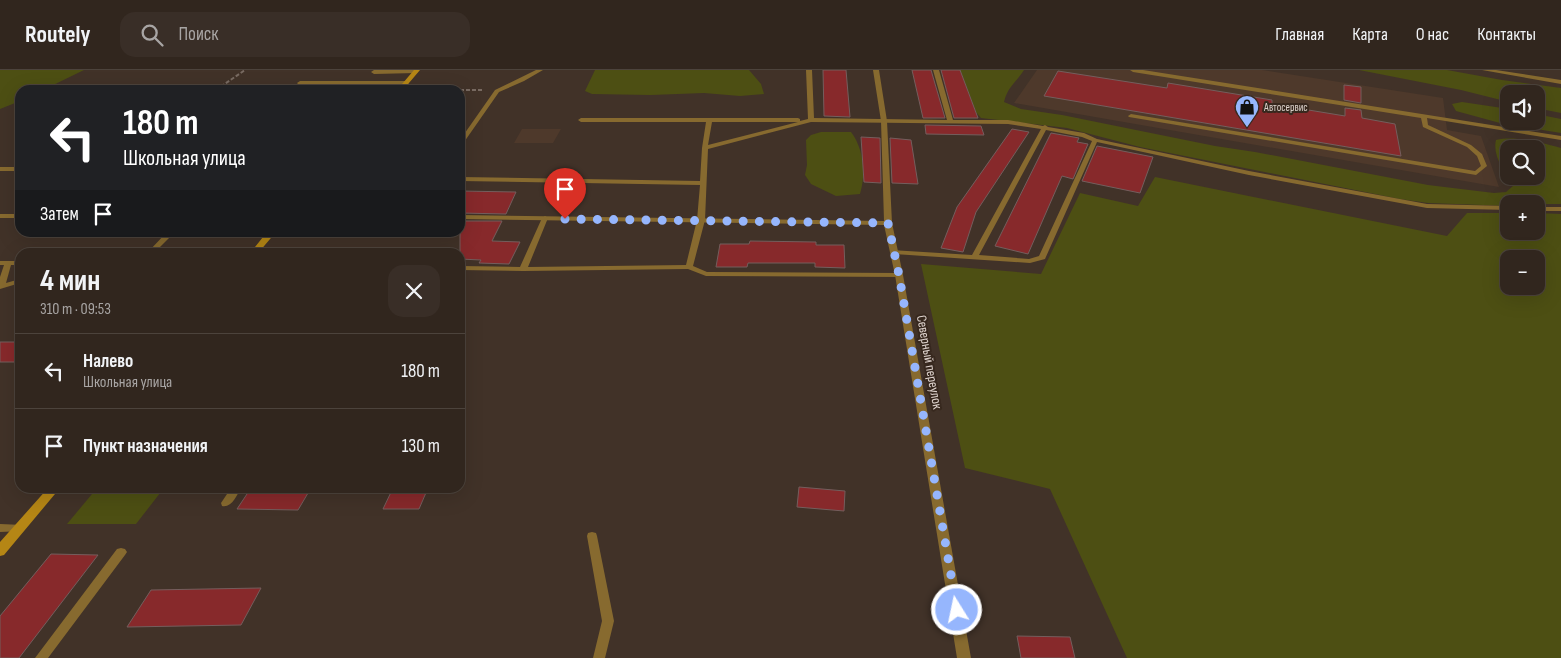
<!DOCTYPE html>
<html lang="ru">
<head>
<meta charset="utf-8">
<style>
  :root { --surface:#31261e; --page:#392e27; --text:#f1f3f6; --muted:#a8a5a4; --line:#4c433c }
  body { margin:0; font-family:"Sofia Sans Condensed",sans-serif; background:var(--page); color:var(--text); height:100vh; display:flex; flex-direction:column; font-size:19px; white-space:nowrap }
  * { box-sizing:border-box; margin:0 }
  p { font-size:16px; color:var(--muted) }
  .icon { flex:none; width:28px; height:28px; fill:none; stroke:currentColor; stroke-width:2; stroke-linecap:round; stroke-linejoin:round }
  .map { position:relative; flex:1; overflow:hidden }
  .drawer { position:absolute; left:15px; top:178px; width:450px; height:245px; display:flex; flex-direction:column; background:var(--surface); border-radius:15px; box-shadow:0 5px 20px #0002,0 0 0 1px var(--line) }
  .drawer>* { flex:none }
  .banner { position:absolute; left:15px; top:15px; width:450px; height:152px; border-radius:15px; box-shadow:0 5px 20px #0002,0 0 0 1px var(--line); background:#202124; color:#fff; overflow:hidden }
  .fabs { position:absolute; left:1500px; top:15px; display:grid; gap:10px }
  .fabs a { display:grid; place-items:center; width:45px; height:45px; border-radius:10px; background:var(--surface); box-shadow:0 5px 20px #0002,0 0 0 1px var(--line); font-size:25px }
  .pin { position:absolute; display:grid; place-items:center; width:42px; height:42px; color:#fff; margin:-51px -21px; border-radius:50% 50% 50% 0; rotate:-45deg; box-shadow:0 0 5px #0007 }
  .pin .icon { rotate:45deg }
  .me { position:absolute; width:55px; margin:-28px; rotate:350deg; stroke-linejoin:round; filter:drop-shadow(0 0 4px #0008) }
  .turn { display:flex; align-items:center; gap:18px; height:105px; padding:0 25px; font-size:22px }
  .turn .icon { width:65px; height:65px; stroke-width:2.5 }
  .turn b { display:block; font-size:35px; line-height:42px }
  .then { display:flex; align-items:center; height:48px; padding:0 25px; background:#0003; gap:10px; font-size:19px }
  .round { display:grid; place-items:center; flex:none; width:52px; height:52px; border-radius:15px; background:var(--page) }
  .headline { display:flex; align-items:center; justify-content:space-between; height:85px; padding:0 25px }
  h1 { font-size:30px; font-weight:700; line-height:38px }
  ul { padding:0; list-style:none }
  li { display:flex; align-items:center; gap:15px; height:75px; padding:0 25px; border-top:1px solid var(--line) }
  li div { flex:1 }
  li b { display:block; font-size:19px }
  li em { font-style:normal }
  header { display:flex; align-items:center; gap:30px; box-sizing:border-box; height:70px; padding:0 25px; background:var(--surface); border-bottom:1px solid var(--line) }
  header strong { font-size:24px }
  nav { display:flex; gap:28px; margin-inline-start:auto; font-size:18px }
  .search { width:350px; height:45px; background:var(--page); display:flex; align-items:center; gap:12px; box-sizing:border-box; padding:0 18px; border-radius:15px; color:var(--muted); font-size:19px }
  .map>svg:first-child { display:block }
  .built { fill:#4e392b }
  .green { fill:#4d4f13; fill-rule:evenodd }
  .building { fill:#87292b; stroke:#745e5d }
  .lines { fill:none; stroke-linecap:round; stroke-linejoin:round }
  .path { stroke:#786a61; stroke-width:2; stroke-dasharray:4 2; stroke-linecap:butt }
  .lane { fill:#876a2f; fill-rule:evenodd }
  .street { fill:#876a2f; fill-rule:evenodd }
  .secondary { fill:#b58615; fill-rule:evenodd }
  .route { stroke:#96b6fd; stroke-width:9; stroke-dasharray:0 16.2 }
  .labels { text-anchor:middle; stroke-width:4; stroke-linejoin:round; paint-order:stroke }
  .far-poi-label { font-size:11px; fill:#ddd2cc; stroke:#37281e; text-anchor:start }
  .street-label { font-size:14px; fill:#ddd2cc; stroke:#37281e }
</style>
</head>
<body>
<header>
<strong>Routely</strong>
<div class="search"><svg class="icon" aria-label="search" viewBox="0 0 24 24"><circle cx="10" cy="10" r="6"/><path d="M15 15l6 6"/></svg>Поиск</div>
<nav><a>Главная</a><a>Карта</a><a>О нас</a><a>Контакты</a></nav>
</header>
<div class="map">
<svg width="1561" height="588" viewBox="0 0 1561 588">
  <rect width="100%" height="100%" fill="#413228"/>
  <path class="built" d="M 1037,0 L 1262,0 L 1443,28 L 1447,60 L 1481,66 L 1499,117 L 1014,33 Z
    M 522,59 L 561,59 L 553,73 L 514,73 Z"/>
  <path class="green" d="M 0,0 L 84,0 L 43,20 L 20,20 L 20,31 L 0,39 Z
    M 595,0 L 749,0 L 761,14 L 764,24 L 740,26 L 704,23 L 651,25 L 592,24 L 585,21 Z
    M 960,0 L 1024,0 C 1016,13 1008,16 1004,32 L 1021,39 L 1062,45 L 1215,76 L 1255,82 L 1428,115 L 1494,123 L 1506,122 L 1513,116 C 1505,103 1492,85 1496,70 C 1515,65 1542,73 1561,78 L 1561,134 L 1509,134 L 1509,136 L 1428,133 L 1400,129 L 1140,77 L 1067,58 L 981,48 L 976,42 ZM 1509,79 L 1536,79 L 1536,106 L 1509,106 Z
    M 1359,0 L 1447,0 L 1502,10 L 1561,18 L 1561,43 L 1536,38 L 1536,24 L 1509,24 L 1509,32 L 1461,20 Z
    M 1462,32 L 1509,39 L 1509,51 L 1536,51 L 1536,44 L 1561,49 L 1561,63 L 1500,53 L 1456,41 L 1452,34 Z
    M 821,62 L 851,62 C 864,79 866,104 860,124 L 836,126 L 811,114 L 805,105 L 807,95 L 806,70 L 811,65 Z
    M 1155,107 L 1447,166 L 1467,143 L 1509,143 L 1509,161 L 1536,161 L 1536,143 L 1561,144 L 1561,588 L 1127,588 L 1050,419 L 965,398 L 921,194 L 1041,204 L 1080,123 L 1138,136 ZM 1509,189 L 1536,189 L 1536,216 L 1509,216 Z
    M 97,418 L 164,418 L 136,454 L 67,454 Z"/>
  <path class="building" d="M 823,0 L 846,0 L 850,47 L 824,46 Z
    M 912,0 L 931,0 L 945,48 L 923,48 Z
    M 941,0 L 960,0 L 978,48 L 954,48 Z
    M 1058,1 L 1167,18 L 1168,13 L 1272,30 L 1272,34 L 1345,46 L 1345,38 L 1361,40 L 1362,48 L 1395,54 L 1401,86 L 1044,26 Z
    M 1344,15 L 1361,17 L 1361,33 L 1344,30 Z
    M 925,55 L 981,56 L 984,65 L 926,64 Z
    M 1012,59 L 1029,62 L 976,142 L 963,182 L 941,178 L 957,137 Z
    M 1051,63 L 1079,68 L 1077,72 L 1088,74 L 1073,109 L 1062,106 L 1028,184 L 995,176 Z
    M 861,67 L 880,68 L 881,113 L 864,112 Z
    M 890,68 L 911,70 L 918,114 L 892,113 Z
    M 1097,76 L 1153,87 L 1140,123 L 1082,111 Z
    M 460,121 L 516,122 L 506,144 L 460,143 Z
    M 460,151 L 502,151 L 492,171 L 520,172 L 509,194 L 479,193 L 481,190 L 460,189 Z
    M 750,171 L 816,172 L 816,175 L 844,175 L 845,198 L 815,197 L 815,193 L 748,193 L 747,197 L 716,197 L 720,174 L 749,174 Z
    M 0,272 L 20,272 L 20,292 L 0,292 Z
    M 799,417 L 845,421 L 844,441 L 797,437 Z
    M 251,418 L 311,418 L 298,440 L 237,439 Z
    M 393,418 L 428,418 L 419,439 L 383,439 Z
    M 51,484 L 98,485 L 19,588 L 0,588 L 0,546 Z
    M 261,518 L 241,555 L 127,557 L 151,520 Z
    M 1017,566 L 1070,567 L 1075,588 L 1021,588 Z"/>
  <g class="lines">
    <path class="path" d="M 421,16 L 442,15 L 460,20
      M 216,20 L 245,0
      M 460,20 L 484,20"/>
    <path class="lane" d="M 418,0 L 418,2 L 416,3 L 374,4 L 371,2 L 374,0 Z
      M 536,0 L 543,0 L 524,11 L 499,22 L 462,75 L 460,76 L 460,70 L 495,20 Z
      M 806,0 L 812,0 L 814,48 L 947,50 L 933,0 L 939,0 L 953,50 L 1008,50 L 1043,56 L 1045,55 L 1048,57 L 1084,63 L 1097,69 L 1249,101 L 1427,134 L 1509,136 L 1509,140 L 1427,138 L 1249,105 L 1097,72 L 1045,189 L 1030,193 L 894,184 L 890,182 L 891,180 L 972,185 L 1041,59 L 1008,54 L 811,52 L 708,79 L 705,150 L 693,196 L 707,202 L 899,203 L 903,205 L 902,207 L 706,206 L 688,199 L 523,201 L 460,200 L 460,196 L 520,197 L 542,148 L 545,146 L 548,148 L 528,197 L 686,195 L 697,150 L 700,115 L 460,111 L 460,107 L 700,111 L 702,78 L 706,52 L 581,52 L 578,50 L 581,48 L 798,48 L 800,49 L 800,51 L 808,49 ZM 712,52 L 798,52 L 708,75 ZM 1046,60 L 1082,67 L 1092,71 L 1039,186 L 1029,189 L 979,185 Z
      M 1130,0 L 1143,0 L 1561,66 L 1561,70 L 1427,48 L 1428,55 L 1471,75 L 1482,84 L 1487,96 L 1476,105 L 1129,47 L 1128,46 L 1131,44 L 1475,101 L 1481,96 L 1477,86 L 1467,77 L 1423,57 L 1421,48 L 1133,2 Z
      M 300,11 L 406,11 L 409,13 L 406,15 L 298,14 L 297,13 Z
      M 0,97 L 20,97 L 20,101 L 0,101 Z
      M 1536,137 L 1561,137 L 1561,141 L 1536,141 Z
      M 167,162 L 175,162 L 155,182 L 148,182 Z
      M 0,191 L 20,191 L 20,195 L 11,195 L 6,213 L 20,209 L 20,213 L 0,219 L 0,207 L 4,195 L 0,195 Z
      M 231,418 L 241,418 C 237,425 232,438 222,436 L 221,433 Z
      M 0,454 L 23,455 L 24,458 L 23,461 L 0,462 Z
      M 592,462 L 596,463 L 597,466 L 614,551 L 605,588 L 593,588 L 602,551 L 587,466 L 588,463 Z
      M 121,478 L 125,479 L 127,482 L 125,485 L 48,588 L 35,588 L 117,479 Z"/>
    <path class="street" d="M 873,0 L 879,0 L 887,51 L 892,153 L 903,205 L 971,588 L 957,588 L 895,205 L 884,155 L 460,149 L 460,145 L 884,151 L 881,51 Z
      M 1482,0 L 1496,0 L 1561,10 L 1561,14 Z
      M 0,144 L 20,144 L 20,148 L 0,148 Z"/>
    <path class="secondary" d="M 414,0 L 420,0 L 403,20 L 397,20 Z
      M 267,162 L 276,162 L 259,182 L 251,182 Z
      M 48,418 L 60,418 L 4,485 L 0,486 L 0,472 Z"/>
  </g>
  <g class="lines">
    <path class="route" d="M 565,149 L 888,153 L 899,205 L 957,540"/>
  </g>
  <defs>
    <g id="shop-pin" transform="scale(1.25)"><path d="M0 17L-7.5 6A9.5 9.5 0 1 1 7.5 6Z" fill="#96b6fd" stroke="#37281e"/><path d="M-5-2.5h2.3a2.7 3.5 0 0 1 5.4 0H5L5.5 6h-11ZM-1.5-2.5h3a1.5 2.3 0 0 0-3 0Z" fill="#111"/></g>
  </defs>
  <g fill-rule="evenodd">
    <use href="#shop-pin" x="1247" y="37"/>
  </g>
  <g class="labels">
    <g class="far-poi-label">
      <text x="1264" y="41">Автосервис</text>
    </g>
    <g class="street-label">
      <text transform="translate(930 292) rotate(80)" y="5">Северный переулок</text>
    </g>
  </g>
</svg>
<div class="fabs">
<a><svg class="icon" aria-label="sound" viewBox="0 0 24 24"><path d="M4 9h4l5-4v14l-5-4H4zM17 9q2 3 0 6"/></svg></a>
<a><svg class="icon" aria-label="search" viewBox="0 0 24 24"><circle cx="10" cy="10" r="6"/><path d="M15 15l6 6"/></svg></a>
<a>+</a>
<a>−</a>
</div>
<div class="pin" style="left:565px;top:149px;background:#d93025"><svg class="icon" aria-label="arrive" viewBox="0 0 24 24"><path d="M6 21V4h12l-3 4 3 4H6"/></svg></div>
<svg class="me" style="left:957px;top:540px" viewBox="-20 -20 40 40"><circle r="17" fill="#96b6fd" stroke="#fff" stroke-width="3"/><path d="M0-11L8 9 0 5-8 9z" fill="#fff"/></svg>
<div class="banner">
<div class="turn"><svg class="icon" aria-label="left" viewBox="0 0 24 24"><path d="M17 20v-9H6M10 6l-5 5 5 5"/></svg><div><b>180 m</b>Школьная улица</div></div>
<div class="then">Затем<svg class="icon" aria-label="arrive" viewBox="0 0 24 24"><path d="M6 21V4h12l-3 4 3 4H6"/></svg></div>
</div>
<section class="drawer">
<div class="headline"><div><h1>4 мин</h1><p>310 m · 09:53</p></div><a class="round"><svg class="icon" aria-label="close" viewBox="0 0 24 24"><path d="M6 6l12 12M18 6L6 18"/></svg></a></div>
<ul>
<li><svg class="icon" aria-label="left" viewBox="0 0 24 24"><path d="M17 20v-9H6M10 6l-5 5 5 5"/></svg><div><b>Налево</b><p>Школьная улица</p></div><em>180 m</em></li>
<li><svg class="icon" aria-label="arrive" viewBox="0 0 24 24"><path d="M6 21V4h12l-3 4 3 4H6"/></svg><div><b>Пункт назначения</b></div><em>130 m</em></li>
</ul>
</section>
</div>
</body>
</html>
